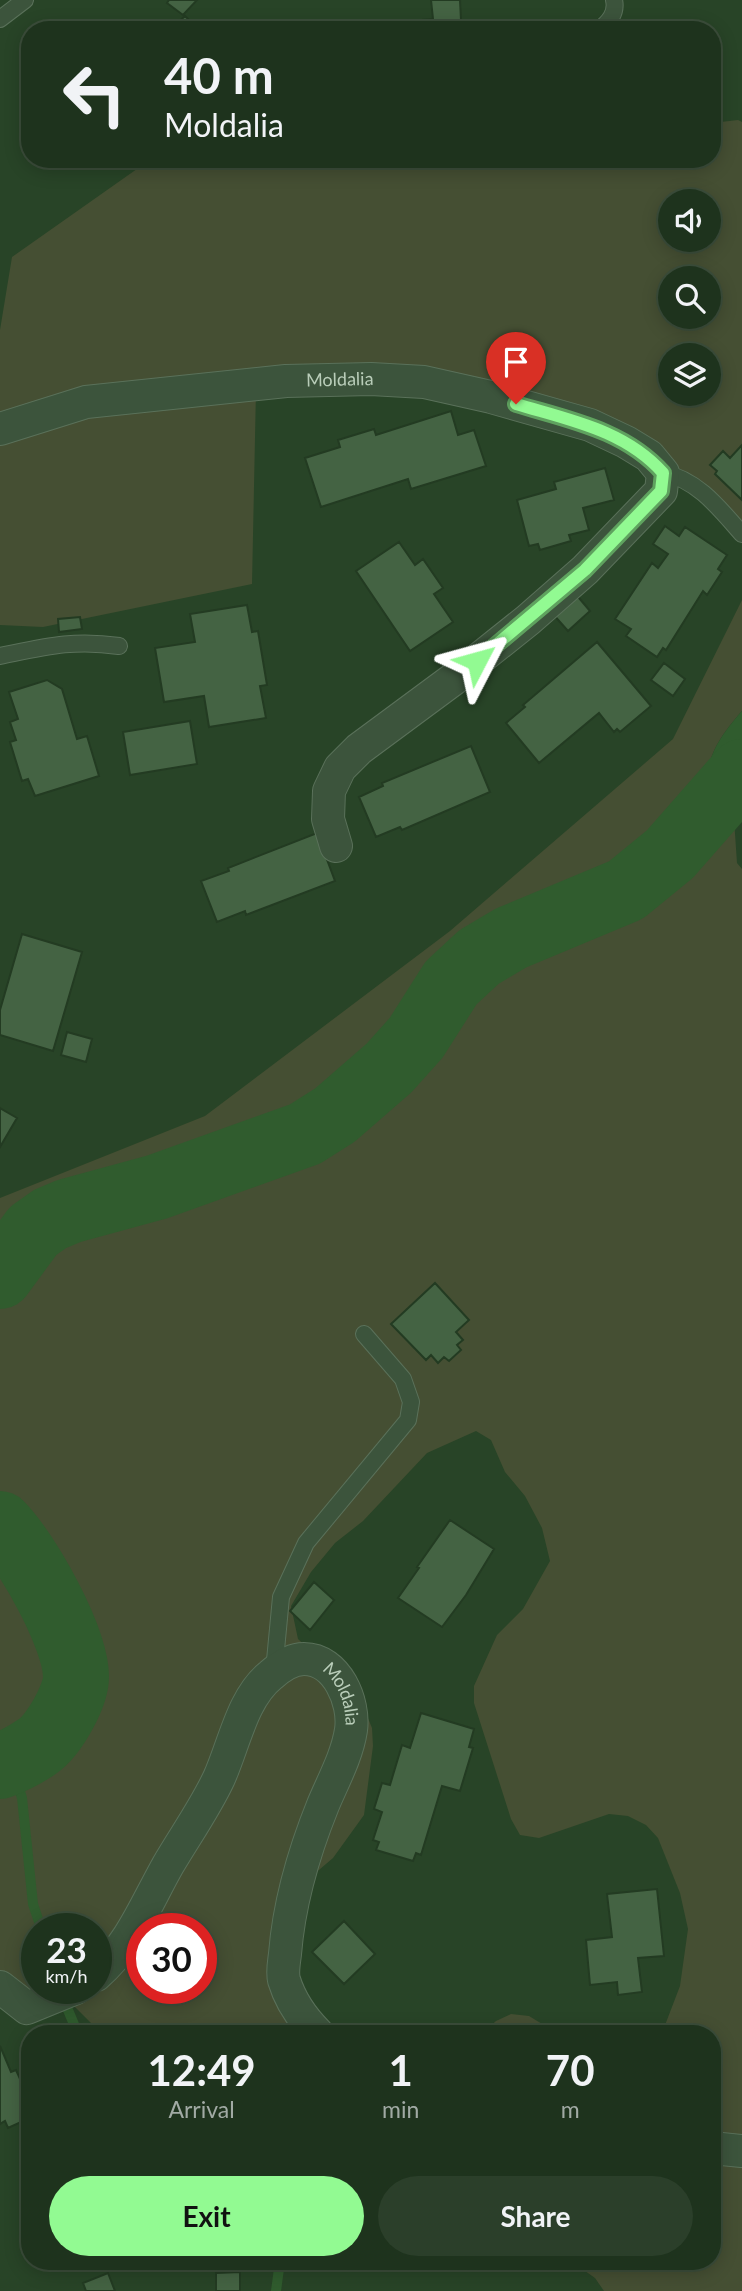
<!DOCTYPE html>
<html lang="en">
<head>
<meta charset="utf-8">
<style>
  :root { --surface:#1e331d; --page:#2b3f2a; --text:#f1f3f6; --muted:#a1aaa4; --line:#3c4e3b; --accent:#92fa92 }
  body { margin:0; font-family:Lato,sans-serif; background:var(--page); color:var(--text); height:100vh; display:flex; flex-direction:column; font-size:26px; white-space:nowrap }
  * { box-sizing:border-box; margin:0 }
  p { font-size:23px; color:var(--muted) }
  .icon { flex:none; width:38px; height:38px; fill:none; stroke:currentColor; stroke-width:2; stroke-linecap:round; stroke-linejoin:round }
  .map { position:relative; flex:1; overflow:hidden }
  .sheet { position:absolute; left:21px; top:2025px; width:700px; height:245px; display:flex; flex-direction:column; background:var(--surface); border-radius:28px; box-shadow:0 4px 18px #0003,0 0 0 2px var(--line) }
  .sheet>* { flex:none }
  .hud { position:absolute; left:21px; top:21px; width:700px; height:147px; border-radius:28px; box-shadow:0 4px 18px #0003,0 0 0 2px var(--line); background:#1e331d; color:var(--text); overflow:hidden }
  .buttons { position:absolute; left:658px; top:189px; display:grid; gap:14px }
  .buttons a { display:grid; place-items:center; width:63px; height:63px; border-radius:50%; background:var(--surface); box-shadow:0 4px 18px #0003,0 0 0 2px var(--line); font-size:35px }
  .speed { position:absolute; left:21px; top:1913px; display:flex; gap:14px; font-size:35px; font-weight:700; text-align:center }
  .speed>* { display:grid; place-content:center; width:91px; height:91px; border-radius:50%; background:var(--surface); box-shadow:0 4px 18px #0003,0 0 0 2px var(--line); line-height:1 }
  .speed small { font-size:18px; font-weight:400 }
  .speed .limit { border:10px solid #d22; background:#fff; color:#111 }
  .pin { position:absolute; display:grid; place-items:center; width:60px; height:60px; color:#fff; margin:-72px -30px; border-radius:50% 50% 50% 0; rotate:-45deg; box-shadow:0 0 7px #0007 }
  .pin .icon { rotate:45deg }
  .me { position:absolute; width:77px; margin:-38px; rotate:51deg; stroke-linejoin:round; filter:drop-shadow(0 0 5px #0008) }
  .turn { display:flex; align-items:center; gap:24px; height:147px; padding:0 28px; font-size:32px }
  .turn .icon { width:91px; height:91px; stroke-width:2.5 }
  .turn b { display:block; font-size:49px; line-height:60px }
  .eta { display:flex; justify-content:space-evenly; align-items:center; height:119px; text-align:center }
  .eta b { font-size:42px; font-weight:700; line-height:49px }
  .cta { display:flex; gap:14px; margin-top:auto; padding:14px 28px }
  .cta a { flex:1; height:80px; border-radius:42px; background:var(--accent); color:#111; font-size:28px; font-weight:700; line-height:80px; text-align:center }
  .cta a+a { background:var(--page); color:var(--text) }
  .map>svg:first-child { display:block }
  .green { fill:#454f33; fill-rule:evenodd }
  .water { fill:#305c2e }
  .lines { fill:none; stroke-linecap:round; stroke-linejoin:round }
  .stream { stroke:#305c2e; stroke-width:10 }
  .river { stroke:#305c2e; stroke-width:66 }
  .building { fill:#446343; stroke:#233b22; stroke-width:2 }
  .service-casing { stroke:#5a715a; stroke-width:18 }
  .minor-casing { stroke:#5a715a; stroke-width:34 }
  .service { stroke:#3c543c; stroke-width:16 }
  .minor { stroke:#3c543c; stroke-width:32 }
  .route-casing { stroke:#5fa25f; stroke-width:18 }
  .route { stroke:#92fa92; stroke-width:12 }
  .labels { text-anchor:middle; stroke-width:5; stroke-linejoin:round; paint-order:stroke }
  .street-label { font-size:18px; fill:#b9cdb9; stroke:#213920 }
</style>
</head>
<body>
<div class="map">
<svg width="742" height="2291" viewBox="0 0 742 2291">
  <rect width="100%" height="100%" fill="#284427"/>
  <path class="green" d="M 738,120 L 742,122 L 742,527 L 556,401 L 256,389 L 252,584 L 43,627 L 0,625 L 0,330 L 12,257 L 144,164 L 228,159 L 712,159 L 712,123 ZM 670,201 L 709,201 L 709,240 L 670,240 ZM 670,278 L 709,278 L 709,317 L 670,317 ZM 670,355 L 709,355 L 709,394 L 670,394 Z
    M 742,600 L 742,711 C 727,728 705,755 709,780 C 710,787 716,794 719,800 L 733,804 L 737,863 L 742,869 L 742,2291 L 604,2291 L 595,2278 L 571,2261 L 712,2261 L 712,2034 L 662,2033 L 680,1986 L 688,1929 L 680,1893 L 658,1838 L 646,1825 L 628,1816 L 609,1814 L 539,1838 L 520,1835 L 511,1819 L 474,1703 L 474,1686 L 497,1635 L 523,1609 L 550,1561 L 542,1528 L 525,1496 L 505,1472 L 491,1440 L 476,1431 L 427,1453 L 363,1521 L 335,1543 L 311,1572 L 291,1606 L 298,1639 L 359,1696 L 372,1728 L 373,1746 L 364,1815 L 333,1858 L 306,1881 L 298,1898 L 297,2033 L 101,2033 L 65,1997 L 0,1984 L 0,1198 L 205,1116 L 450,931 L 673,739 ZM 37,1928 L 96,1928 L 96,1988 L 37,1988 ZM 142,1928 L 201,1928 L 201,1988 L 142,1988 Z
    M 511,2014 L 529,2016 L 557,2033 L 483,2033 L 496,2021 Z"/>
  <path class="water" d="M 742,711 L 742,798 L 733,804 L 719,800 C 716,794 710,787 709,780 C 705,755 727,728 742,711 Z"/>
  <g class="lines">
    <path class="stream" d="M 11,1762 L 22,1798 L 33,1904 L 41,1928
      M 63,1998 L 78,2034
      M 276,2291 L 280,2261"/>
    <path class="river" d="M 0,1276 L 33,1231 L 50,1219 L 69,1211 L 157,1187 L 305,1134 L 335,1115 L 389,1068 L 416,1038 L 451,983 L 479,957 L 511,938 L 626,890 L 670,854 L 742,772
      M 0,1524 C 27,1551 76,1638 76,1677 C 76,1696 54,1735 38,1746 C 27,1754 13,1761 0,1766"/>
  </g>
  <path class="building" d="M 169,0 L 197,0 L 183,15 L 167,3 Z
    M 431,0 L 460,0 L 461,20 L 454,20 L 455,30 L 400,30 L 399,22 L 433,19 Z
    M 185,16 L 198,29 L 170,30 Z
    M 451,411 L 458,435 L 474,430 L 486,466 L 411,489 L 408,479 L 321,507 L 305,458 L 340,447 L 338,440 L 374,429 L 376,435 Z
    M 742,445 L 742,500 L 715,474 L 717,471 L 710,465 L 723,451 L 730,458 Z
    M 605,468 L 614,500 L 583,508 L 589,530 L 569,535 L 571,541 L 540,550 L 538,544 L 529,546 L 517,500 L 556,489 L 554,482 Z
    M 665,526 L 679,536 L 685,527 L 727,555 L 718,569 L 722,572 L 707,595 L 703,591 L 666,650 L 663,648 L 657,657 L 626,636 L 631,629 L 615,619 L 652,563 L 658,568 L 668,554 L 653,544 Z
    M 399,542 L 415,565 L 423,559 L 443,588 L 434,594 L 453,622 L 410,651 L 356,571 Z
    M 574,592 L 590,611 L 568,631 L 552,613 Z
    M 247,605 L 252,632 L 258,631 L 267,685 L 260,686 L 266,718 L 209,727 L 204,696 L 164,702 L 155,648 L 195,642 L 190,614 Z
    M 80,617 L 82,629 L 59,632 L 58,619 Z
    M 597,642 L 651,706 L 620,732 L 617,729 L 614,732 L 599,713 L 539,763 L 506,723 L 525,707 L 523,705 Z
    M 664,663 L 685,679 L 673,696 L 651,680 Z
    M 47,680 L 62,689 L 77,739 L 87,736 L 99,776 L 35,796 L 28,779 L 22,781 L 10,742 L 16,740 L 10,722 L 18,719 L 9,692 Z
    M 190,721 L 197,764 L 130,775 L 123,732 Z
    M 471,746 L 490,792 L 402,830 L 400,827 L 376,837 L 359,797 L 383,786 L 382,783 Z
    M 317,833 L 335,881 L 246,915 L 245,911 L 217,922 L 201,881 L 229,871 L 228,868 Z
    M 22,934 L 82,952 L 53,1051 L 0,1035 L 0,1010 Z
    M 67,1032 L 92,1039 L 86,1062 L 61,1055 Z
    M 0,1108 L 17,1118 L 0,1147 Z
    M 435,1283 L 469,1320 L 456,1332 L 463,1340 L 457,1345 L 461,1350 L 449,1361 L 444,1357 L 438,1363 L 431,1355 L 426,1360 L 391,1324 Z
    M 450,1520 L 494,1549 L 466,1595 L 442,1627 L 398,1598 L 419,1568 L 417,1567 Z
    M 314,1582 L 334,1600 L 310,1630 L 290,1611 Z
    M 421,1713 L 474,1729 L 469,1747 L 473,1748 L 460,1791 L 442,1786 L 421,1855 L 416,1853 L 413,1861 L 376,1850 L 379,1842 L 373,1840 L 382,1812 L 374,1809 L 382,1783 L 390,1785 L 402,1745 L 410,1748 Z
    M 657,1889 L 664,1956 L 638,1958 L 642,1992 L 618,1995 L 617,1982 L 590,1985 L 586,1940 L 612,1937 L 607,1894 Z
    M 344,1921 L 375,1954 L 344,1984 L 312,1952 Z
    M 0,2046 L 11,2072 L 16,2070 L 30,2101 L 30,2118 L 8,2128 L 5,2121 L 0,2124 Z
    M 240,2272 L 240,2291 L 216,2291 L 216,2273 Z
    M 108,2273 L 115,2291 L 86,2291 L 83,2283 Z"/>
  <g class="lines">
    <g class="service-casing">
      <path id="service" d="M 0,19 L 25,0
        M 599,30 C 609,22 617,13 614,0
        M 663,473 C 697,479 720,509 742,534
        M 0,656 C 44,647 73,639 119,646
        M 274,1671 L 281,1597 L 306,1543 L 408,1420 L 411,1402 L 403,1379 L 364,1334"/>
    </g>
    <g class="minor-casing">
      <g id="minor">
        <path id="s1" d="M 0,429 L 86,402 L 286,381 L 371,379 L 424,382 L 491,397 L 590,425 L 626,442 L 649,456 L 663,473 L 661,491 L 585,570 L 528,620 L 459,675 L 359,749 L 340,768 L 329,791 L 328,819 L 336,846"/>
        <path id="s2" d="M 96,1975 C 130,1946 146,1904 168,1865 C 185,1836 205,1808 219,1778 C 234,1745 242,1698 271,1675 C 280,1667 292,1659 304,1659 C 337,1659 355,1702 351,1730 C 347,1756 333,1781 323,1805 C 304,1852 289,1903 285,1954 C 284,1962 282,1972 284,1980 C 290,2000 303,2019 318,2034"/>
        <path d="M 0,1987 L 27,2008 L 76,1988"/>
        <path d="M 712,2148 L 742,2151"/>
      </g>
    </g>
    <use href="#service" class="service"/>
    <use href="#minor" class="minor"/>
  </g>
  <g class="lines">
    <g class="route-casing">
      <path id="route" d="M 477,661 L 585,570 L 661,491 L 663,473 C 625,430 569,420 516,404"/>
    </g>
    <use href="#route" class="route"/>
  </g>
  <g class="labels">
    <g class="street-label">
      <text dy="6" stroke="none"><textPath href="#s1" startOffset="345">Moldalia</textPath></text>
      <text dy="6" stroke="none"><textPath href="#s2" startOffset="444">Moldalia</textPath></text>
    </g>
  </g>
</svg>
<div class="buttons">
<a><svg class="icon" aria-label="sound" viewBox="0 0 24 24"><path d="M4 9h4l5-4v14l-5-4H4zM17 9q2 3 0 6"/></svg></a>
<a><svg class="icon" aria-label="search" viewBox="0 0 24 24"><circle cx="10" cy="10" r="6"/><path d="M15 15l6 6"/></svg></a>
<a><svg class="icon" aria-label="layers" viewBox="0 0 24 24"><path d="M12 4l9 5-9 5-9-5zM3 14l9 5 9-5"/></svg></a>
</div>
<div class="speed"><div>23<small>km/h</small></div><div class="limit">30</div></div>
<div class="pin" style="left:516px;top:404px;background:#d93025"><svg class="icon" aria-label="arrive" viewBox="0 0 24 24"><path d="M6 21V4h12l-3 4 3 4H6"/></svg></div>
<svg class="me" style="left:477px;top:661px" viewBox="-20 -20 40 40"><path d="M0-17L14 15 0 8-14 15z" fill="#92fa92" stroke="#fff" stroke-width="4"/></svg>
<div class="hud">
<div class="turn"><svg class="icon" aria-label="left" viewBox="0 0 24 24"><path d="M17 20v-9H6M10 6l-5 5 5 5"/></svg><div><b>40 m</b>Moldalia</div></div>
</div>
<section class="sheet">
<div class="eta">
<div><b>12:49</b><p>Arrival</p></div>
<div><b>1</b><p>min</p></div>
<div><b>70</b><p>m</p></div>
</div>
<div class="cta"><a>Exit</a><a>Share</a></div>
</section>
</div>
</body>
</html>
